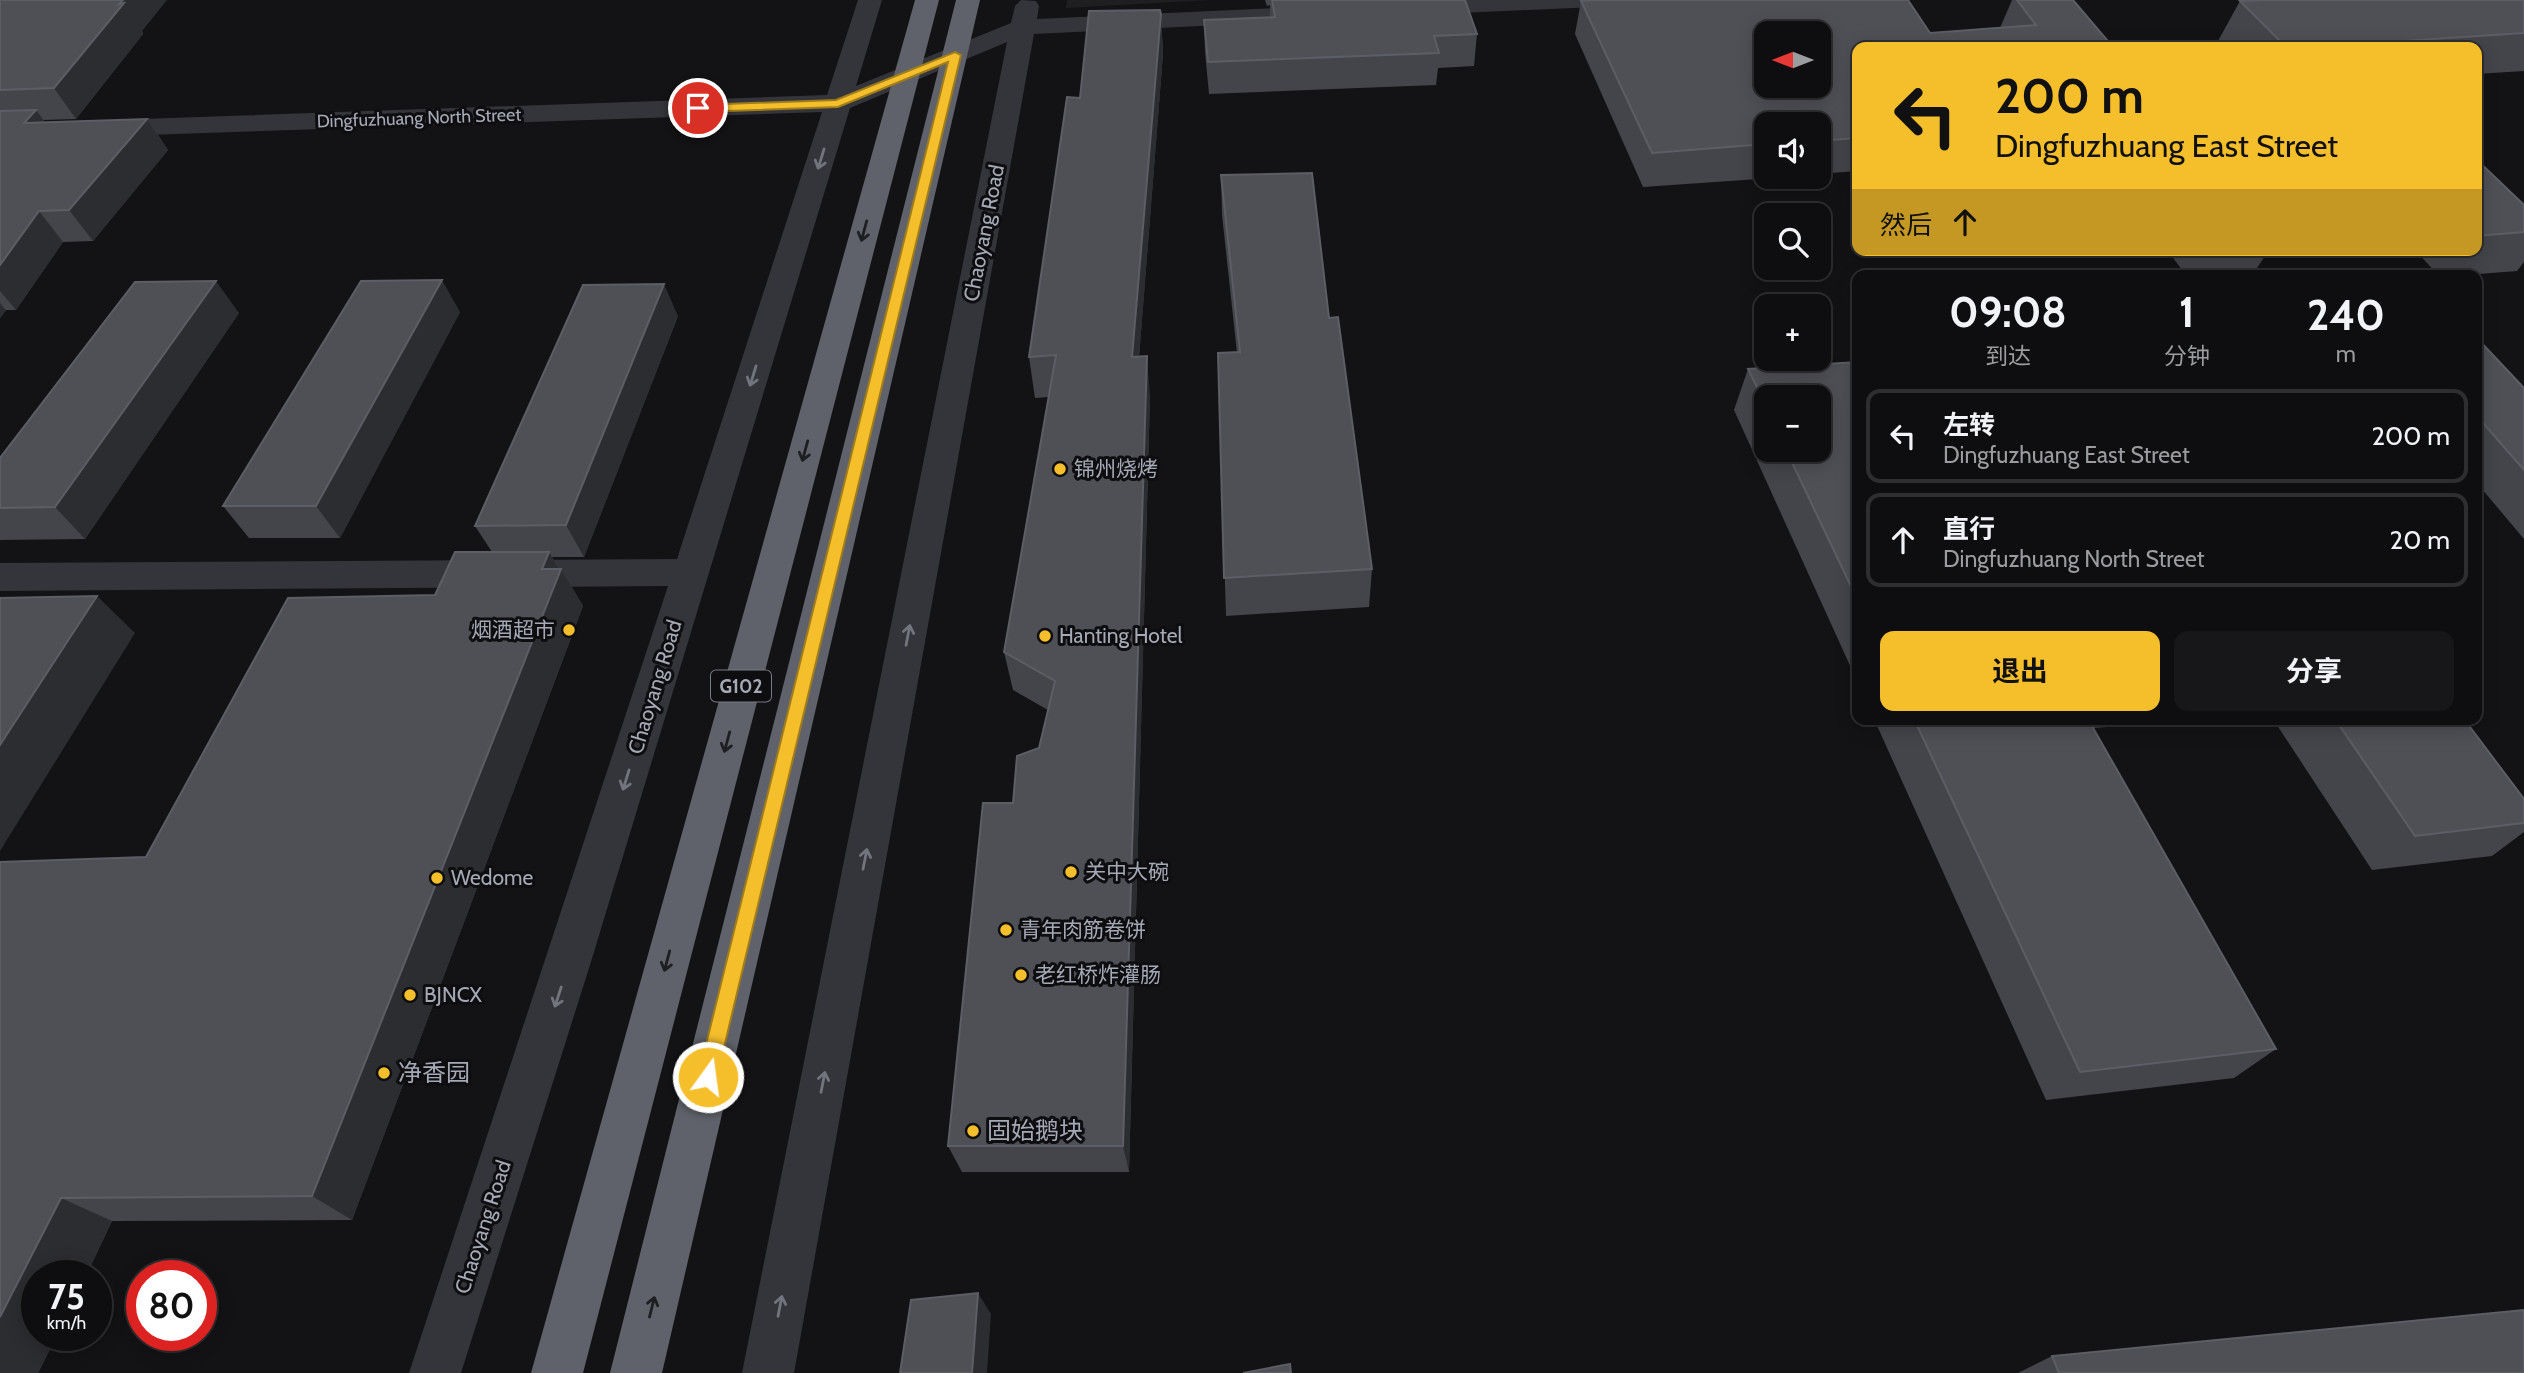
<!DOCTYPE html>
<html lang="zh">
<head>
<meta charset="utf-8">
<style>
  :root { --surface:#0e0e10; --page:#171719; --text:#f1f3f6; --muted:#9b9c9f; --line:#2e2e30; --accent:#f5be2b }
  body { margin:0; font-family:Cabin,"Noto Sans SC",sans-serif; background:var(--page); color:var(--text); height:100vh; display:flex; flex-direction:column; font-size:26px; white-space:nowrap }
  * { box-sizing:border-box; margin:0 }
  p { font-size:23px; color:var(--muted) }
  .icon { flex:none; width:38px; height:38px; fill:none; stroke:currentColor; stroke-width:2; stroke-linecap:round; stroke-linejoin:round }
  .map { position:relative; flex:1; overflow:hidden }
  .sheet { position:absolute; left:1852px; top:270px; width:630px; height:455px; display:flex; flex-direction:column; background:var(--surface); border-radius:14px; box-shadow:0 4px 18px #0003,0 0 0 2px var(--line) }
  .sheet>* { flex:none }
  .top-card { position:absolute; left:1852px; top:42px; width:630px; height:214px; border-radius:14px; box-shadow:0 4px 18px #0003,0 0 0 2px var(--line); background:#f5be2b; color:#111; overflow:hidden }
  .needle { width:46px; rotate:270deg }
  .buttons { position:absolute; left:1754px; top:21px; display:grid; gap:14px }
  .buttons a { display:grid; place-items:center; width:77px; height:77px; border-radius:14px; background:var(--surface); box-shadow:0 4px 18px #0003,0 0 0 2px var(--line); font-size:35px }
  .speed { position:absolute; left:21px; top:1260px; display:flex; gap:14px; font-size:35px; font-weight:700; text-align:center }
  .speed>* { display:grid; place-content:center; width:91px; height:91px; border-radius:50%; background:var(--surface); box-shadow:0 4px 18px #0003,0 0 0 2px var(--line); line-height:1 }
  .speed small { font-size:18px; font-weight:400 }
  .speed .limit { border:10px solid #d22; background:#fff; color:#111 }
  .pin { position:absolute; display:grid; place-items:center; width:60px; height:60px; color:#fff; margin:-30px; border:4px solid #fff; border-radius:50%; box-shadow:0 2px 7px #0007 }
  .me { position:absolute; width:77px; margin:-38px; rotate:14deg; stroke-linejoin:round; filter:drop-shadow(0 0 5px #0008) }
  .turn { display:flex; align-items:center; gap:24px; height:147px; padding:0 28px; font-size:32px }
  .turn .icon { width:91px; height:91px; stroke-width:2.5 }
  .turn b { display:block; font-size:49px; line-height:60px }
  .then { display:flex; align-items:center; height:66px; padding:0 28px; background:#0003; gap:14px; font-size:26px }
  .eta { display:flex; justify-content:space-evenly; align-items:center; height:119px; text-align:center }
  .eta b { font-size:42px; font-weight:700; line-height:49px }
  .primary-button { display:flex; gap:14px; margin-top:auto; padding:14px 28px }
  .primary-button a { flex:1; height:80px; border-radius:14px; background:var(--accent); color:#111; font-size:28px; font-weight:700; line-height:80px; text-align:center }
  .primary-button a+a { background:var(--page); color:var(--text) }
  ul { padding:0; list-style:none }
  li { display:flex; align-items:center; gap:21px; height:94px; margin:0 14px 10px; padding:0 14px; border:4px solid var(--line); border-radius:14px }
  li div { flex:1 }
  li b { display:block; font-size:26px }
  li em { font-style:normal }
  .map>svg:first-child { display:block }
  .built { fill:#1f1f22 }
  .lines { fill:none; stroke-linecap:round; stroke-linejoin:round }
  .minor { fill:#34353a; fill-rule:evenodd }
  .highway { fill:#60626b; fill-rule:evenodd }
  .wall { fill:#44454a; fill-rule:evenodd }
  .shaded-wall { fill:#2c2d30 }
  .building { fill:#4f5056; stroke:#5c5e65; stroke-width:2; fill-rule:evenodd }
  .oneway { stroke:#72757e }
  .oneway2 { stroke:#1e1f22 }
  .route { fill:#f5be2b; stroke:#9f7c1c; stroke-width:2 }
  .poi-dot { fill:#f5be2b; stroke:#0e0e10; stroke-width:2.5 }
  .labels { text-anchor:middle; stroke-width:6; stroke-linejoin:round; paint-order:stroke }
  .far-street-label { font-size:18px; fill:#a5a9b6; stroke:#0e0e10 }
  .shield { fill:#0e0e10; stroke:#787a84; stroke-width:2 }
  .shield-label { font-size:19px; font-weight:bold; fill:#a5a9b6 }
  .street-label { font-size:21px; fill:#a5a9b6; stroke:#0e0e10 }
  .poi-label { font-size:21px; fill:#a5a9b6; stroke:#0e0e10; text-anchor:start }
  .near-poi-label { font-size:24px; fill:#a5a9b6; stroke:#0e0e10; text-anchor:start }
</style>
</head>
<body>
<div class="map">
<svg width="2524" height="1373" viewBox="0 0 2524 1373">
  <rect width="100%" height="100%" fill="#131315"/>
  <path class="built" d="M 1067,0 L 1211,0 L 1066,8 Z"/>
  <g class="lines">
    <path class="minor" d="M 858,0 L 882,0 L 856,86 L 1011,23 L 1015,6 L 1021,0 L 1036,1 L 1039,6 L 1037,19 L 1323,6 L 1332,8 L 1335,13 L 1332,18 L 1323,20 L 1034,34 L 794,1373 L 742,1373 L 1007,42 L 850,108 L 590,965 L 461,1373 L 409,1373 L 668,586 L 0,591 L 0,563 L 677,559 L 822,112 L 0,140 L 0,124 L 827,95 Z
      M 1429,0 L 1607,0 L 1604,5 L 1595,7 L 1415,15 L 1406,13 L 1403,8 L 1406,3 Z"/>
    <path class="highway" d="M 915,0 L 939,0 L 583,1373 L 531,1373 Z
      M 956,0 L 980,0 L 662,1373 L 610,1373 Z"/>
  </g>
  <path class="wall" d="M 0,0 L 142,31 L 143,34 L 76,119 L 43,120 L 45,123 L 147,119 L 168,150 L 93,241 L 63,242 L 16,310 L 6,310 L 0,318 Z
    M 1265,0 L 1465,0 L 1477,34 L 1474,66 L 1438,68 L 1436,85 L 1209,94 L 1205,52 L 1204,20 L 1270,17 L 1270,5 L 1267,6 Z
    M 2012,0 L 2073,0 L 2113,47 L 1857,47 L 1857,171 L 1818,174 L 1818,124 L 1766,124 L 1766,177 L 1786,177 L 1643,187 L 1575,34 L 1581,1 L 1930,33 L 2000,28 Z
    M 2524,0 L 2524,71 L 2476,74 L 2476,47 L 2224,47 L 2218,41 L 2240,1 Z
    M 1161,14 L 1163,54 L 1139,356 L 1150,396 L 1129,1172 L 962,1172 L 948,1146 L 1013,803 L 1039,748 L 1048,710 L 1013,690 L 1004,652 L 1049,397 L 1035,398 L 1029,357 L 1080,98 Z
    M 2476,159 L 2524,205 L 2524,262 L 2517,271 L 2466,275 L 2438,275 L 2415,250 L 2476,250 Z
    M 1221,175 L 1329,318 L 1372,569 L 1369,607 L 1226,616 L 1218,353 L 1237,353 L 1222,215 Z
    M 2167,250 L 2269,250 L 2253,274 L 2239,275 L 2186,275 Z
    M 460,312 L 340,538 L 249,538 L 223,506 Z
    M 239,313 L 85,539 L 0,540 L 0,458 Z
    M 678,316 L 584,557 L 552,557 L 559,569 L 561,569 L 583,606 L 352,1220 L 112,1221 L 86,1276 L 37,1276 L 37,1335 L 57,1335 L 38,1373 L 0,1373 L 146,857 L 435,595 L 492,552 L 475,526 Z
    M 2476,337 L 2524,388 L 2524,539 L 2476,482 Z
    M 1857,362 L 1857,681 L 1734,410 L 1748,369 ZM 1766,406 L 1818,450 L 1766,450 Z
    M 1874,719 L 2219,719 L 2093,728 L 2276,1049 L 2234,1078 L 2046,1100 Z
    M 2273,719 L 2464,719 L 2524,799 L 2524,832 L 2492,856 L 2372,870 Z
    M 2052,1356 L 2524,1373 L 2018,1373 Z"/>
  <path class="shaded-wall" d="M 123,0 L 167,0 L 142,31 L 143,34 L 76,119 L 54,88 Z
    M 1161,14 L 1163,54 L 1136,397 L 1132,357 Z
    M 36,110 L 59,141 L 24,123 Z
    M 147,119 L 168,150 L 93,241 L 69,210 Z
    M 39,211 L 63,242 L 16,310 L 0,291 L 0,265 Z
    M 442,280 L 460,312 L 340,538 L 316,506 Z
    M 216,281 L 239,313 L 85,539 L 55,507 Z
    M 664,284 L 678,316 L 584,557 L 566,525 Z
    M 0,303 L 6,310 L 0,318 Z
    M 1147,356 L 1150,396 L 1129,1172 L 1123,1146 Z
    M 549,552 L 560,571 L 561,569 L 583,606 L 352,1220 L 312,1196 Z
    M 97,596 L 135,633 L 0,851 L 0,745 Z
    M 61,1198 L 112,1221 L 86,1276 L 37,1276 L 37,1335 L 57,1335 L 38,1373 L 0,1373 L 0,1317 Z
    M 978,1293 L 991,1314 L 987,1373 L 972,1373 Z"/>
  <path class="building" d="M 0,0 L 123,0 L 119,4 L 124,3 L 54,88 L 0,90 Z
    M 1272,0 L 1465,0 L 1477,34 L 1434,36 L 1439,53 L 1208,62 L 1204,20 L 1275,17 Z
    M 1593,0 L 1908,0 L 1930,33 L 2036,25 L 2017,0 L 2073,0 L 2113,47 L 1857,47 L 1857,138 L 1818,141 L 1818,124 L 1766,124 L 1766,144 L 1652,153 L 1581,1 ZM 1766,33 L 1818,33 L 1818,86 L 1766,86 Z
    M 2265,0 L 2524,0 L 2524,33 L 2357,44 L 2360,47 L 2286,47 L 2240,1 Z
    M 1160,10 L 1161,14 L 1132,357 L 1147,356 L 1123,1146 L 948,1146 L 983,803 L 1013,803 L 1017,756 L 1039,748 L 1055,681 L 1004,652 L 1056,355 L 1029,357 L 1067,97 L 1080,98 L 1089,11 Z
    M 36,110 L 24,123 L 147,119 L 69,210 L 39,211 L 0,265 L 0,111 Z
    M 2476,159 L 2524,205 L 2524,232 L 2476,236 Z
    M 1312,173 L 1329,318 L 1338,317 L 1372,569 L 1224,578 L 1218,353 L 1240,352 L 1221,175 Z
    M 442,280 L 316,506 L 223,506 L 361,281 Z
    M 216,281 L 55,507 L 0,508 L 0,458 L 135,282 Z
    M 664,284 L 566,525 L 475,526 L 583,285 Z
    M 2476,337 L 2524,388 L 2524,470 L 2476,415 Z
    M 1857,362 L 1857,599 L 1786,450 L 1818,450 L 1818,397 L 1766,397 L 1766,406 L 1748,369 Z
    M 455,552 L 549,552 L 542,569 L 561,569 L 312,1196 L 61,1198 L 0,1317 L 0,862 L 146,857 L 288,598 L 435,595 Z
    M 97,596 L 0,745 L 0,598 Z
    M 1914,719 L 2088,719 L 2276,1049 L 2080,1072 Z
    M 2335,719 L 2464,719 L 2524,799 L 2524,823 L 2415,836 Z
    M 978,1293 L 972,1373 L 900,1373 L 911,1300 Z
    M 2524,1310 L 2524,1373 L 2059,1373 L 2052,1356 Z
    M 1290,1364 L 1291,1373 L 1243,1373 Z"/>
  <defs><path id="oneway-shaft" d="M-6 0H5M1.5-3L5.5 0L1.5 3" fill="none" stroke-width="1.6" stroke-linecap="round" stroke-linejoin="round" transform="scale(1.75)"/></defs>
  <g class="oneway">
    <use href="#oneway-shaft" transform="translate(821 159) rotate(107)"/>
    <use href="#oneway-shaft" transform="translate(753 376) rotate(107)"/>
    <use href="#oneway-shaft" transform="translate(908 635) rotate(-79)"/>
    <use href="#oneway-shaft" transform="translate(626 780) rotate(107)"/>
    <use href="#oneway-shaft" transform="translate(865 859) rotate(-79)"/>
    <use href="#oneway-shaft" transform="translate(558 997) rotate(108)"/>
    <use href="#oneway-shaft" transform="translate(823 1082) rotate(-79)"/>
    <use href="#oneway-shaft" transform="translate(780 1306) rotate(-79)"/>
  </g>
  <g class="oneway2">
    <use href="#oneway-shaft" transform="translate(864 231) rotate(105)"/>
    <use href="#oneway-shaft" transform="translate(805 451) rotate(105)"/>
    <use href="#oneway-shaft" transform="translate(727 742) rotate(105)"/>
    <use href="#oneway-shaft" transform="translate(667 961) rotate(105)"/>
    <use href="#oneway-shaft" transform="translate(652 1307) rotate(-76)"/>
  </g>
  <path class="route" d="M 955,52 L 961,55 L 717,1077 L 715,1084 L 708,1086 L 701,1084 L 698,1077 L 948,62 L 838,107 L 698,112 L 693,108 L 698,105 L 836,100 Z"/>
  <g class="poi-dot">
    <circle cx="1060" cy="469" r="7"/>
    <circle cx="569" cy="630" r="7"/>
    <circle cx="1045" cy="636" r="7"/>
    <circle cx="1071" cy="872" r="7"/>
    <circle cx="437" cy="878" r="7"/>
    <circle cx="1006" cy="930" r="7"/>
    <circle cx="1021" cy="975" r="7"/>
    <circle cx="410" cy="995" r="7"/>
    <circle cx="384" cy="1073" r="7"/>
    <circle cx="973" cy="1131" r="7"/>
  </g>
  <g class="labels">
    <g class="far-street-label">
      <text transform="translate(419 118) rotate(-2)" y="6">Dingfuzhuang North Street</text>
    </g>
    <rect class="shield" x="711" y="670.5" width="60" height="31" rx="5"/>
    <g class="shield-label">
      <text x="741" y="693">G102</text>
    </g>
    <g class="street-label">
      <text transform="translate(984 233) rotate(-79)" y="7">Chaoyang Road</text>
      <text transform="translate(655 687) rotate(-73)" y="7">Chaoyang Road</text>
      <text transform="translate(483 1227) rotate(-72)" y="7">Chaoyang Road</text>
    </g>
    <g class="poi-label">
      <text x="1074" y="476">锦州烧烤</text>
      <text x="555" y="637" text-anchor="end">烟酒超市</text>
      <text x="1059" y="643">Hanting Hotel</text>
      <text x="1085" y="879">关中大碗</text>
      <text x="451" y="885">Wedome</text>
      <text x="1020" y="937">青年肉筋卷饼</text>
      <text x="1035" y="982">老红桥炸灌肠</text>
      <text x="424" y="1002">BJNCX</text>
    </g>
    <g class="near-poi-label">
      <text x="398" y="1081">净香园</text>
      <text x="987" y="1139">固始鹅块</text>
    </g>
  </g>
</svg>
<div class="buttons">
<a><svg class="needle" viewBox="-14 -14 28 28"><path d="M0-13l5 13h-10z" fill="#e53935"/><path d="M0 13l5-13h-10z" fill="#9b9c9f"/></svg></a>
<a><svg class="icon" aria-label="sound" viewBox="0 0 24 24"><path d="M4 9h4l5-4v14l-5-4H4zM17 9q2 3 0 6"/></svg></a>
<a><svg class="icon" aria-label="search" viewBox="0 0 24 24"><circle cx="10" cy="10" r="6"/><path d="M15 15l6 6"/></svg></a>
<a>+</a>
<a>−</a>
</div>
<div class="speed"><div>75<small>km/h</small></div><div class="limit">80</div></div>
<div class="pin" style="left:698px;top:108px;background:#d93025"><svg class="icon" aria-label="arrive" viewBox="0 0 24 24"><path d="M6 21V4h12l-3 4 3 4H6"/></svg></div>
<svg class="me" style="left:708px;top:1077px" viewBox="-20 -20 40 40"><circle r="17" fill="#f5be2b" stroke="#fff" stroke-width="3"/><path d="M0-11L8 9 0 5-8 9z" fill="#fff"/></svg>
<div class="top-card">
<div class="turn"><svg class="icon" aria-label="left" viewBox="0 0 24 24"><path d="M17 20v-9H6M10 6l-5 5 5 5"/></svg><div><b>200 m</b>Dingfuzhuang East Street</div></div>
<div class="then">然后<svg class="icon" aria-label="ahead" viewBox="0 0 24 24"><path d="M12 20V5M6 11l6-6 6 6"/></svg></div>
</div>
<section class="sheet">
<div class="eta">
<div><b>09:08</b><p>到达</p></div>
<div><b>1</b><p>分钟</p></div>
<div><b>240</b><p>m</p></div>
</div>
<ul>
<li><svg class="icon" aria-label="left" viewBox="0 0 24 24"><path d="M17 20v-9H6M10 6l-5 5 5 5"/></svg><div><b>左转</b><p>Dingfuzhuang East Street</p></div><em>200 m</em></li>
<li><svg class="icon" aria-label="ahead" viewBox="0 0 24 24"><path d="M12 20V5M6 11l6-6 6 6"/></svg><div><b>直行</b><p>Dingfuzhuang North Street</p></div><em>20 m</em></li>
</ul>
<div class="primary-button"><a>退出</a><a>分享</a></div>
</section>
</div>
</body>
</html>
